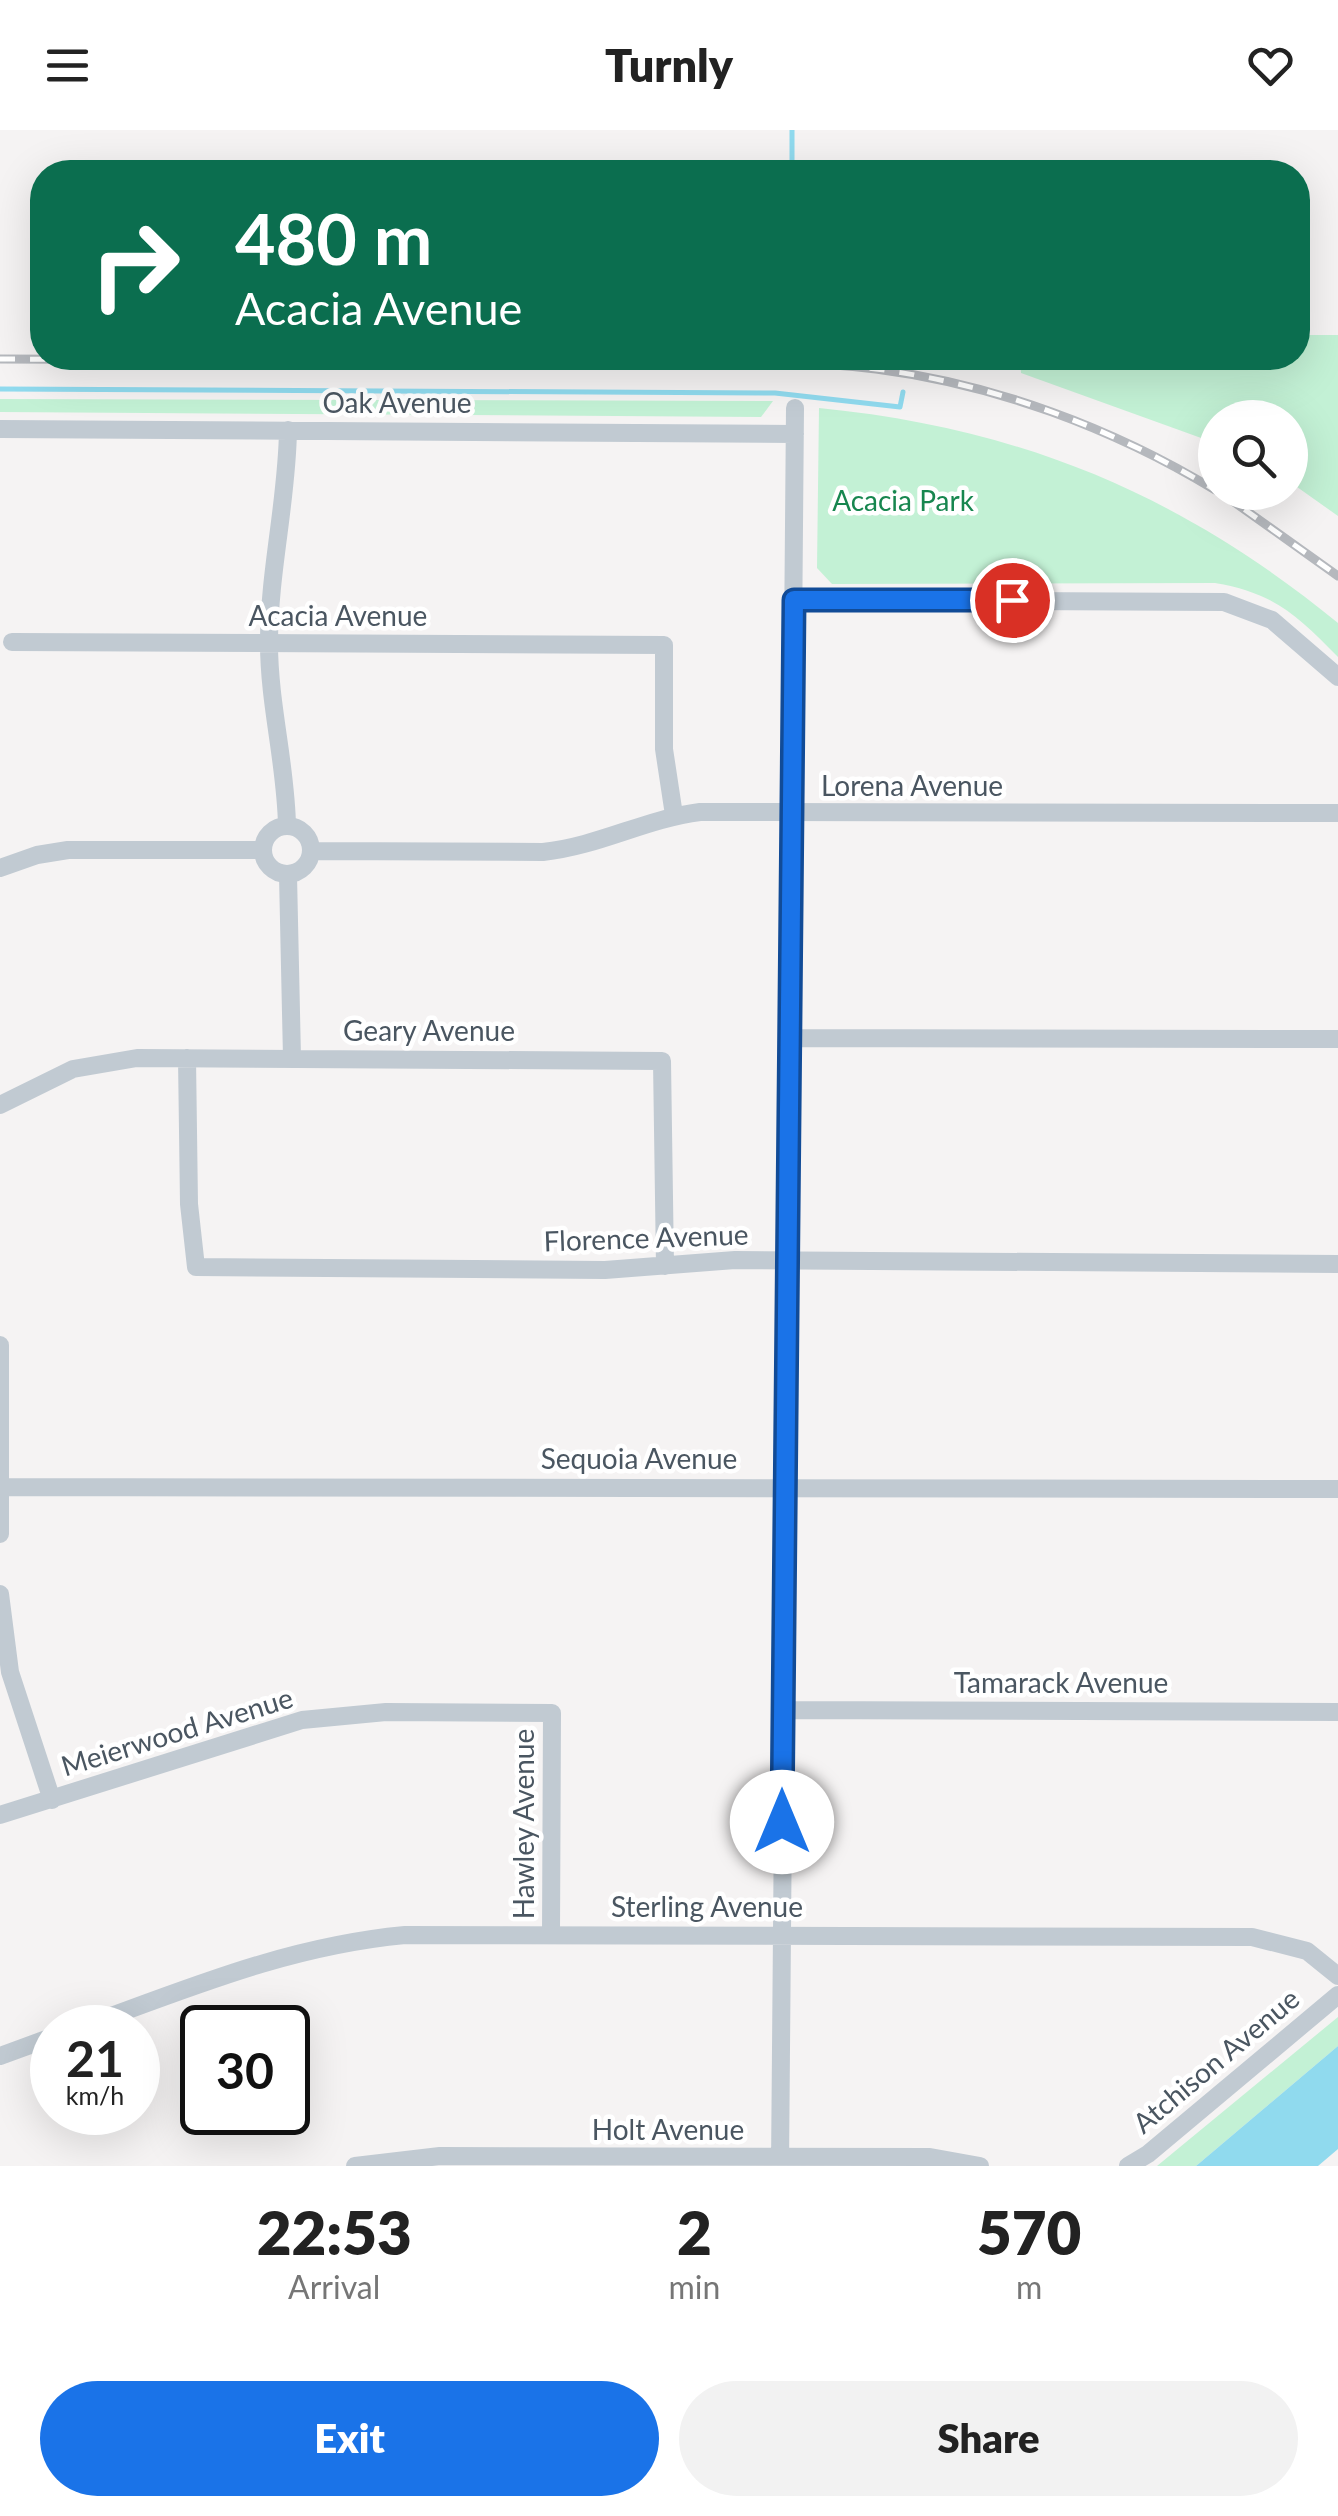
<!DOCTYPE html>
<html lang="en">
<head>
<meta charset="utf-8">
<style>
  :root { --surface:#fff; --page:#f2f2f2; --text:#222; --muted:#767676; --accent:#1a73e8 }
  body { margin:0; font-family:Lato,sans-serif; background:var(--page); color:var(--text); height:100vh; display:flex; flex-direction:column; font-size:38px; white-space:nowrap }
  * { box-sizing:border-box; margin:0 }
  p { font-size:32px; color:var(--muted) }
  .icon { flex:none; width:55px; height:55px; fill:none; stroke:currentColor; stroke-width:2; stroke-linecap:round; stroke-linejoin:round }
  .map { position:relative; height:2036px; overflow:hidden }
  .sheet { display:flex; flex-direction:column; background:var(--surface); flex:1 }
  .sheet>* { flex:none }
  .top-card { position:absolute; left:30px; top:30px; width:1280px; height:210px; border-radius:40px; box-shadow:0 10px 40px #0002; background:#0b6e4f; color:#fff; overflow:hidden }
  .controls { position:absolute; left:1198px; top:270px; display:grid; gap:20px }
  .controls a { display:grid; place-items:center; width:110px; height:110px; border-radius:50%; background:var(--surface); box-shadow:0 10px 40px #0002; font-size:50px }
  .speed { position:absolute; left:30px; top:1875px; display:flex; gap:20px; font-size:50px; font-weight:700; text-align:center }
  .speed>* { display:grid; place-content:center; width:130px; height:130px; border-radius:50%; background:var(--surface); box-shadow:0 10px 40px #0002; line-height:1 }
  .speed small { font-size:25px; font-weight:400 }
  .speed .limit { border:5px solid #111; border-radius:15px; background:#fff; color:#111 }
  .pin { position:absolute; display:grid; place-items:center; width:85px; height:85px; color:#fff; margin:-42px; border:5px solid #fff; border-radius:50%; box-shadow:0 2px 10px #0007 }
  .me { position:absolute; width:110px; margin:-55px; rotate:0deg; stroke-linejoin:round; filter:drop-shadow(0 0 8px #0008) }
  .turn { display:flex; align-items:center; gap:35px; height:210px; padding:0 40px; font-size:45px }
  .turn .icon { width:130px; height:130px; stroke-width:2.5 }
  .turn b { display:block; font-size:70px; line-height:85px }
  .eta { display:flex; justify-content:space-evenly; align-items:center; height:170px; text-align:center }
  .eta b { font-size:60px; font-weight:800; line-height:70px }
  .primary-button { display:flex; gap:20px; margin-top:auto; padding:20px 40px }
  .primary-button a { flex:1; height:115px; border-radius:60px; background:var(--accent); color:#fff; font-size:40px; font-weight:800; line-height:115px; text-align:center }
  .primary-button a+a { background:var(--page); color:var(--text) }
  header { display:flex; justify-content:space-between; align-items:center; height:130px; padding:0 40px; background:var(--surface); font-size:45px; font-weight:800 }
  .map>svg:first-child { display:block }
  .green { fill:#c3f1d5 }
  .water { fill:#90daee }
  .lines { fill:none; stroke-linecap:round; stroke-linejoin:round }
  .stream { stroke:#90daee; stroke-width:5 }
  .minor { stroke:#c1cad2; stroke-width:18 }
  .rail-casing { stroke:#b5b8bd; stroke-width:9 }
  .rail { stroke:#fff; stroke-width:5; stroke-dasharray:15; stroke-linecap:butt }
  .route-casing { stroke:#114b97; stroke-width:25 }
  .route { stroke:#1a73e8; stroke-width:18 }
  .labels { text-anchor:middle; stroke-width:9; stroke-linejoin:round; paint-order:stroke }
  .street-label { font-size:28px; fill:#4a5661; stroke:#fff }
  .park-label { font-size:28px; fill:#17864f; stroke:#fff }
</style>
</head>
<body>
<header><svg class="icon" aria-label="menu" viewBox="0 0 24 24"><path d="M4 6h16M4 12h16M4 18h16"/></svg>Turnly<svg class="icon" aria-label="heart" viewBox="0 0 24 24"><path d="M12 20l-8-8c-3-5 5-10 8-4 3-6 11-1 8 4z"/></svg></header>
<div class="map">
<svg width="1338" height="2036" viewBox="0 0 1338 2036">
  <rect width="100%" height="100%" fill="#f5f3f3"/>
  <path class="green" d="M 1298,205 L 1338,205 L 1338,386 L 1290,352 L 1290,288 L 1215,288 L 1215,313 L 1021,243 L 1020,228 L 1298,228 Z
    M 0,269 L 773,271 L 761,287 L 0,282 Z
    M 819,278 C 1021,298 1180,364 1338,493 L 1338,527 C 1297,485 1274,463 1215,453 L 832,454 L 817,438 Z
    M 1338,1887 L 1338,1916 L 1196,2036 L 1157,2036 Z"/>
  <path class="water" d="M 1338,1916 L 1338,2019 L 1318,2036 L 1196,2036 Z"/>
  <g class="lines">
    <path class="stream" d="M 792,0 L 792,42
      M 0,259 L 775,263 L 900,277 L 903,262"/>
    <path class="minor" d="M 0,299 L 795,304
      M 794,470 L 1224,472 L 1272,490 L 1338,547
      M 12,512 L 664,515 L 664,619 L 674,685
      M263 720a24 24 0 1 1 48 0a24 24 0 1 1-48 0Z
      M 287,696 C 286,634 269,575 269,513 C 269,441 287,372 288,300
      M 312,721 L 543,722 C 599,716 645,689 700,682 L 1338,683
      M 0,738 L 37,725 L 68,720 L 263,720
      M 288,745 L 292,928
      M 792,908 L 1338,909
      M 187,928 L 189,1074 L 196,1137 L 605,1140 L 735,1130 L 1338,1134
      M 0,975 L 73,939 L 137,928 L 662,931 L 665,1136
      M 0,1215 L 0,1404
      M 0,1357 L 1338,1359
      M 0,1464 L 10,1542 L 52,1670
      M 783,1580 L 1338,1582
      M 0,1685 L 302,1590 L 386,1582 L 552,1583 L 551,1804
      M 79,1898 C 189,1858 288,1816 405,1805 L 1252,1807 L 1307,1821 L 1338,1846
      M 0,1926 L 52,1907
      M 355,2036 L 440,2026 L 930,2027 L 980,2036
      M 780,2036 L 795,278
      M 1128,2036 L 1148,2024 L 1338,1865"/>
    <g class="rail-casing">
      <path id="rail" d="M 0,229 C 164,230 327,230 491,231 C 618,231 749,224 876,239 C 994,254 1113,298 1215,360
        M 1220,362 L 1338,446"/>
    </g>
    <use href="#rail" class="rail"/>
  </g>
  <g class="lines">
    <g class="route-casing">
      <path id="route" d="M 782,1692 L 794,470 L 1012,470"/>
    </g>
    <use href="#route" class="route"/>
  </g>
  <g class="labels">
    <g class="street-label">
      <text x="397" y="283">Oak Avenue</text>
      <text x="338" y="496">Acacia Avenue</text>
      <text x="912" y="666">Lorena Avenue</text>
      <text x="429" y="911">Geary Avenue</text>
      <text transform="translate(646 1108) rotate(-2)" y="10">Florence Avenue</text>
      <text x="639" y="1339">Sequoia Avenue</text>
      <text x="1061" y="1563">Tamarack Avenue</text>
      <text transform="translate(177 1602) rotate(-17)" y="10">Meierwood Avenue</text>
      <text transform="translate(524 1694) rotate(-90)" y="10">Hawley Avenue</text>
      <text x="707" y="1787">Sterling Avenue</text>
      <text transform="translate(1216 1931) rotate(-40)" y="10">Atchison Avenue</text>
      <text x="668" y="2010">Holt Avenue</text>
    </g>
    <g class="park-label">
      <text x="903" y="381">Acacia Park</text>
    </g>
  </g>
</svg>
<div class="controls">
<a><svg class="icon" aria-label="search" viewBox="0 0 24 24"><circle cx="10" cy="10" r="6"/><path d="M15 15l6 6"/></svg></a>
</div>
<div class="speed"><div>21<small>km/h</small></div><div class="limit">30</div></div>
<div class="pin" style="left:1012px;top:470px;background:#d93025"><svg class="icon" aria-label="arrive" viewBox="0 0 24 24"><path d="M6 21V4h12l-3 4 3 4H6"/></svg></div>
<svg class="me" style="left:782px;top:1692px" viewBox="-20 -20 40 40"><circle r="19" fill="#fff"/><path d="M0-13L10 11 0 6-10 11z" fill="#1a73e8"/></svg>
<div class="top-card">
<div class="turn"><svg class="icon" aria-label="right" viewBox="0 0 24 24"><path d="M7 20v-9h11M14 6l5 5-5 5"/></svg><div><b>480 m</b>Acacia Avenue</div></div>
</div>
</div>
<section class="sheet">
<div class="eta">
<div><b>22:53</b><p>Arrival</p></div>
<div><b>2</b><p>min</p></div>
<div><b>570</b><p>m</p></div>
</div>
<div class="primary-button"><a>Exit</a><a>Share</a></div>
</section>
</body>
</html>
